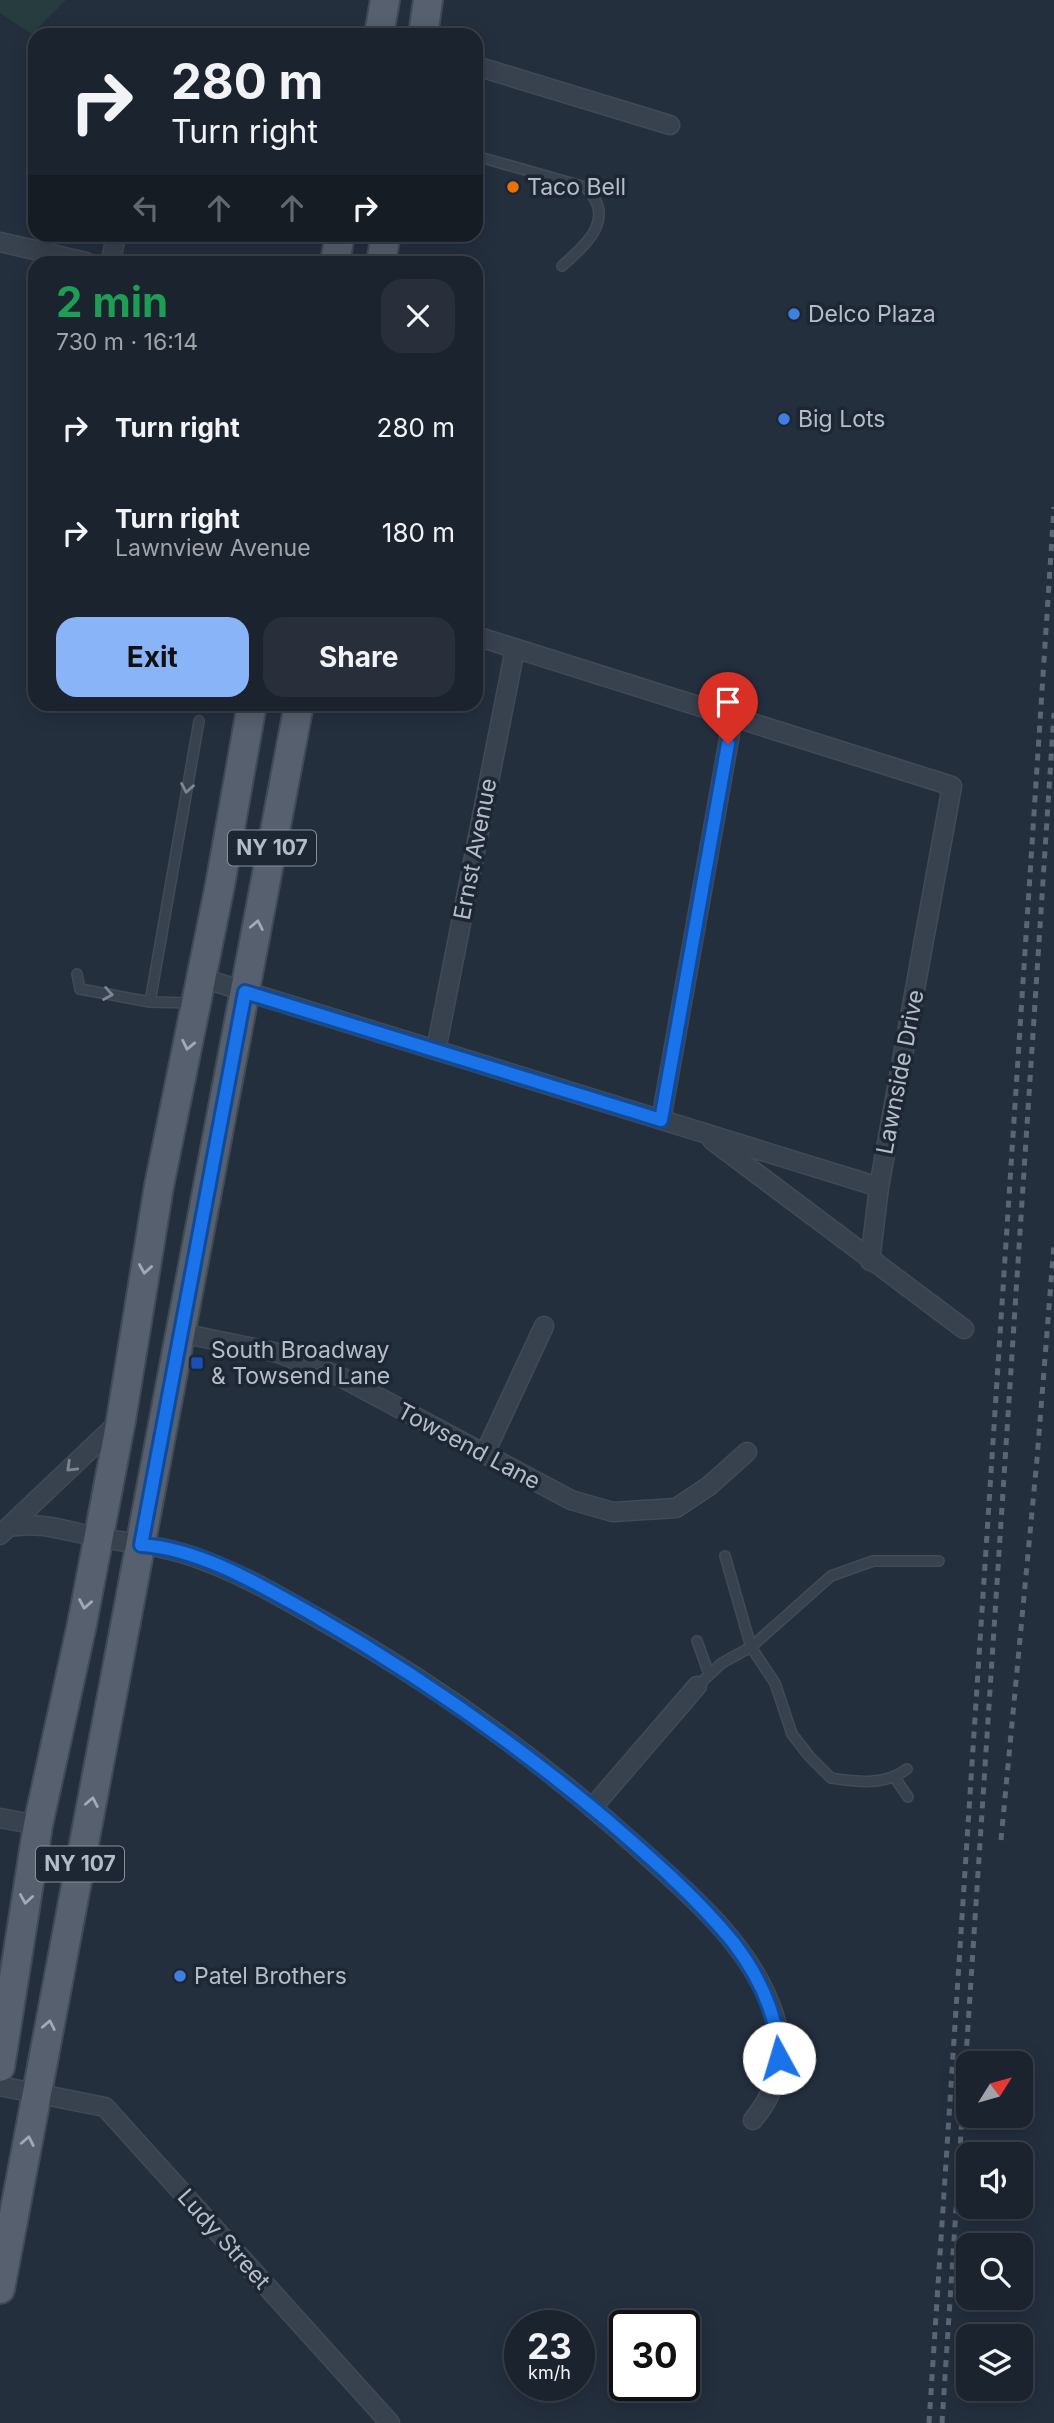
<!DOCTYPE html>
<html lang="en">
<head>
<meta charset="utf-8">
<style>
  :root { --surface:#1b232e; --page:#282f3a; --text:#f1f3f6; --muted:#a0a4aa; --line:#39404a; --accent:#8ab4f8 }
  body { margin:0; font-family:Inter,sans-serif; background:var(--page); color:var(--text); height:100vh; display:flex; flex-direction:column; font-size:26px; white-space:nowrap }
  * { box-sizing:border-box; margin:0 }
  p { font-size:23px; color:var(--muted) }
  .icon { flex:none; width:38px; height:38px; fill:none; stroke:currentColor; stroke-width:2; stroke-linecap:round; stroke-linejoin:round }
  .map { position:relative; flex:1; overflow:hidden }
  .side { position:absolute; left:28px; top:256px; width:455px; height:455px; display:flex; flex-direction:column; background:var(--surface); border-radius:21px; box-shadow:0 4px 18px #0003,0 0 0 2px var(--line) }
  .side>* { flex:none }
  .banner { position:absolute; left:28px; top:28px; width:455px; height:214px; border-radius:21px; box-shadow:0 4px 18px #0003,0 0 0 2px var(--line); background:#1b232e; color:var(--text); overflow:hidden }
  .needle { width:46px; rotate:53deg }
  .controls { position:absolute; left:956px; top:2051px; display:grid; gap:14px }
  .controls a { display:grid; place-items:center; width:77px; height:77px; border-radius:14px; background:var(--surface); box-shadow:0 4px 18px #0003,0 0 0 2px var(--line); font-size:35px }
  .speed { position:absolute; left:504px; top:2310px; display:flex; gap:14px; font-size:35px; font-weight:700; text-align:center }
  .speed>* { display:grid; place-content:center; width:91px; height:91px; border-radius:50%; background:var(--surface); box-shadow:0 4px 18px #0003,0 0 0 2px var(--line); line-height:1 }
  .speed small { font-size:18px; font-weight:400 }
  .speed .limit { border:4px solid #111; border-radius:10px; background:#fff; color:#111 }
  .pin { position:absolute; display:grid; place-items:center; width:60px; height:60px; color:#fff; margin:-72px -30px; border-radius:50% 50% 50% 0; rotate:-45deg; box-shadow:0 0 7px #0007 }
  .pin .icon { rotate:45deg }
  .me { position:absolute; width:77px; margin:-38px; rotate:354deg; stroke-linejoin:round; filter:drop-shadow(0 0 5px #0008) }
  .turn { display:flex; align-items:center; gap:24px; height:147px; padding:0 28px; font-size:32px }
  .turn .icon { width:91px; height:91px; stroke-width:2.5 }
  .turn b { display:block; font-size:49px; line-height:60px }
  .lanes { display:flex; align-items:center; height:66px; padding:0 28px; background:#0003; justify-content:center; gap:35px; direction:ltr }
  .lanes .off { opacity:.35 }
  .round { display:grid; place-items:center; flex:none; width:74px; height:74px; border-radius:21px; background:var(--page) }
  .headline { display:flex; align-items:center; justify-content:space-between; height:119px; padding:0 28px }
  h1 { font-size:42px; font-weight:700; line-height:52px; color:#1e9e55 }
  .action { display:flex; gap:14px; margin-top:auto; padding:14px 28px }
  .action a { flex:1; height:80px; border-radius:21px; background:var(--accent); color:#111; font-size:28px; font-weight:700; line-height:80px; text-align:center }
  .action a+a { background:var(--page); color:var(--text) }
  ul { padding:0; list-style:none }
  li { display:flex; align-items:center; gap:21px; height:105px; padding:0 28px }
  li div { flex:1 }
  li b { display:block; font-size:26px }
  li em { font-style:normal }
  .map>svg:first-child { display:block }
  .green { fill:#263c3f }
  .lines { fill:none; stroke-linecap:round; stroke-linejoin:round }
  .lane-casing { stroke:#414a57; stroke-width:12 }
  .street-casing { stroke:#414a57; stroke-width:21 }
  .primary-casing { stroke:#414a57; stroke-width:32 }
  .lane { stroke:#38414e; stroke-width:9 }
  .street { stroke:#38414e; stroke-width:18 }
  .primary { stroke:#56606e; stroke-width:28 }
  .rail { stroke:#5a6575; stroke-width:5; stroke-dasharray:7 7; stroke-linecap:butt }
  .oneway { stroke:#7c8592 }
  .oneway2 { stroke:#a1aab7 }
  .route-casing { stroke:#114b97; stroke-width:18 }
  .route { stroke:#1a73e8; stroke-width:12 }
  .food-dot { fill:#e8710a; stroke:#1d2633; stroke-width:2.5 }
  .shop-dot { fill:#3f7fe0; stroke:#1d2633; stroke-width:2.5 }
  .transit-dot { fill:#1a4fb4; stroke:#1d2633; stroke-width:2.5 }
  .labels { text-anchor:middle; stroke-width:7; stroke-linejoin:round; paint-order:stroke }
  .shield { fill:#1d2633; stroke:#878f9c; stroke-width:2 }
  .shield-label { font-size:21px; font-weight:bold; fill:#b4bcc9 }
  .poi-label { font-size:23px; fill:#b4bcc9; stroke:#1d2633; text-anchor:start }
  .street-label { font-size:23px; fill:#b4bcc9; stroke:#1d2633 }
</style>
</head>
<body>
<div class="map">
<svg width="1054" height="2423" viewBox="0 0 1054 2423">
  <rect width="100%" height="100%" fill="#242f3e"/>
  <path class="green" d="M 0,0 L 66,0 L 32,34 L 0,13 Z"/>
  <g class="lines">
    <g class="lane-casing">
      <path id="lane" d="M 476,156 L 585,187 C 617,217 588,243 562,266
        M 77,974 L 80,989 L 150,1002
        M 193,1003 L 150,1002 L 199,721
        M 725,1556 L 751,1647 L 775,1683 L 792,1734 L 809,1756 L 831,1778 C 858,1782 884,1786 907,1769
        M 697,1641 L 709,1674
        M 697,1686 L 722,1663 L 751,1647 L 831,1576 L 873,1561 L 939,1561
        M 895,1778 L 908,1797"/>
    </g>
    <g class="street-casing">
      <path id="street" d="M 476,66 L 670,125
        M 0,242 L 86,262
        M 111,262 L 116,234
        M 476,636 L 952,786 L 879,1187 L 870,1261
        M 202,978 L 879,1187
        M 436,1050 L 515,649
        M 661,1120 L 733,717
        M 712,1140 L 964,1329
        M 181,1333 L 278,1353 L 339,1376 L 571,1500 L 613,1512 L 676,1508 L 709,1486 L 747,1452
        M 485,1453 L 544,1326
        M 9,1527 C 41,1521 66,1531 97,1537 C 138,1545 170,1546 210,1563 C 249,1578 286,1600 323,1621 C 438,1686 546,1764 644,1853 C 693,1897 751,1947 773,2012 C 787,2051 779,2089 753,2120
        M 0,1535 L 121,1420
        M 592,1808 L 697,1686
        M 0,1818 L 38,1825
        M 0,2086 L 105,2107 L 390,2423"/>
    </g>
    <g class="primary-casing">
      <path id="primary" d="M 379,35 L 385,0
        M 423,35 L 428,0
        M 335,262 L 340,234
        M 381,262 L 386,234
        M 0,2067 L 38,1825 L 82,1624 L 121,1420 L 159,1186 L 220,885 L 252,704
        M 0,2289 L 299,704"/>
    </g>
    <use href="#lane" class="lane"/>
    <use href="#street" class="street"/>
    <use href="#primary" class="primary"/>
    <path class="rail" d="M 1001,1840 L 1037,1459 L 1054,1244
      M 929,2423 L 1054,507
      M 942,2423 L 1054,713"/>
  </g>
  <defs><path id="oneway-chevron" d="M-2-3.5L2.5 0L-2 3.5" fill="none" stroke-width="1.6" stroke-linecap="round" stroke-linejoin="round" transform="scale(1.75)"/></defs>
  <g class="oneway">
    <use href="#oneway-chevron" transform="translate(187 788) rotate(100)"/>
    <use href="#oneway-chevron" transform="translate(108 994) rotate(10)"/>
    <use href="#oneway-chevron" transform="translate(71 1467) rotate(136)"/>
  </g>
  <g class="oneway2">
    <use href="#oneway-chevron" transform="translate(257 925) rotate(-79)"/>
    <use href="#oneway-chevron" transform="translate(188 1045) rotate(102)"/>
    <use href="#oneway-chevron" transform="translate(145 1269) rotate(99)"/>
    <use href="#oneway-chevron" transform="translate(85 1604) rotate(100)"/>
    <use href="#oneway-chevron" transform="translate(92 1802) rotate(-79)"/>
    <use href="#oneway-chevron" transform="translate(26 1899) rotate(99)"/>
    <use href="#oneway-chevron" transform="translate(49 2025) rotate(-79)"/>
    <use href="#oneway-chevron" transform="translate(28 2141) rotate(-79)"/>
  </g>
  <g class="lines">
    <g class="route-casing">
      <path id="route" d="M 728,744 L 661,1120 L 245,992 L 141,1545 C 201,1549 260,1585 312,1614 C 416,1674 515,1743 607,1820 C 651,1858 696,1897 733,1942 C 759,1976 778,2014 779,2058"/>
    </g>
    <use href="#route" class="route"/>
  </g>
  <circle class="food-dot" cx="513" cy="187" r="7"/>
  <g class="shop-dot">
    <circle cx="794" cy="314" r="7"/>
    <circle cx="784" cy="419" r="7"/>
    <circle cx="180" cy="1976" r="7"/>
  </g>
  <rect class="transit-dot" x="190" y="1356" width="14" height="14" rx="3.5"/>
  <g class="labels">
    <g class="shield">
      <rect x="228" y="830.5" width="88" height="35" rx="5"/>
      <rect x="36" y="1846.5" width="88" height="35" rx="5"/>
    </g>
    <g class="shield-label">
      <text x="272" y="855">NY 107</text>
      <text x="80" y="1871">NY 107</text>
    </g>
    <g class="poi-label">
      <text x="527" y="195">Taco Bell</text>
      <text x="808" y="322">Delco Plaza</text>
      <text x="798" y="427">Big Lots</text>
      <text x="211" y="1358">South Broadway<tspan x="211" dy="26">&amp; Towsend Lane</tspan></text>
      <text x="194" y="1984">Patel Brothers</text>
    </g>
    <g class="street-label">
      <text transform="translate(475 849) rotate(-79)" y="8">Ernst Avenue</text>
      <text transform="translate(900 1072) rotate(-79)" y="8">Lawnside Drive</text>
      <text transform="translate(469 1446) rotate(28)" y="8">Towsend Lane</text>
      <text transform="translate(224 2239) rotate(48)" y="8">Ludy Street</text>
    </g>
  </g>
</svg>
<div class="controls">
<a><svg class="needle" viewBox="-14 -14 28 28"><path d="M0-13l5 13h-10z" fill="#e53935"/><path d="M0 13l5-13h-10z" fill="#a0a4aa"/></svg></a>
<a><svg class="icon" aria-label="sound" viewBox="0 0 24 24"><path d="M4 9h4l5-4v14l-5-4H4zM17 9q2 3 0 6"/></svg></a>
<a><svg class="icon" aria-label="search" viewBox="0 0 24 24"><circle cx="10" cy="10" r="6"/><path d="M15 15l6 6"/></svg></a>
<a><svg class="icon" aria-label="layers" viewBox="0 0 24 24"><path d="M12 4l9 5-9 5-9-5zM3 14l9 5 9-5"/></svg></a>
</div>
<div class="speed"><div>23<small>km/h</small></div><div class="limit">30</div></div>
<div class="pin" style="left:728px;top:744px;background:#d93025"><svg class="icon" aria-label="arrive" viewBox="0 0 24 24"><path d="M6 21V4h12l-3 4 3 4H6"/></svg></div>
<svg class="me" style="left:779px;top:2058px" viewBox="-20 -20 40 40"><circle r="19" fill="#fff"/><path d="M0-13L10 11 0 6-10 11z" fill="#1a73e8"/></svg>
<div class="banner">
<div class="turn"><svg class="icon" aria-label="right" viewBox="0 0 24 24"><path d="M7 20v-9h11M14 6l5 5-5 5"/></svg><div><b>280 m</b>Turn right</div></div>
<div class="lanes"><svg class="icon off" aria-label="left" viewBox="0 0 24 24"><path d="M17 20v-9H6M10 6l-5 5 5 5"/></svg><svg class="icon off" aria-label="ahead" viewBox="0 0 24 24"><path d="M12 20V5M6 11l6-6 6 6"/></svg><svg class="icon off" aria-label="ahead" viewBox="0 0 24 24"><path d="M12 20V5M6 11l6-6 6 6"/></svg><svg class="icon" aria-label="right" viewBox="0 0 24 24"><path d="M7 20v-9h11M14 6l5 5-5 5"/></svg></div>
</div>
<section class="side">
<div class="headline"><div><h1>2 min</h1><p>730 m · 16:14</p></div><a class="round"><svg class="icon" aria-label="close" viewBox="0 0 24 24"><path d="M6 6l12 12M18 6L6 18"/></svg></a></div>
<ul>
<li><svg class="icon" aria-label="right" viewBox="0 0 24 24"><path d="M7 20v-9h11M14 6l5 5-5 5"/></svg><div><b>Turn right</b></div><em>280 m</em></li>
<li><svg class="icon" aria-label="right" viewBox="0 0 24 24"><path d="M7 20v-9h11M14 6l5 5-5 5"/></svg><div><b>Turn right</b><p>Lawnview Avenue</p></div><em>180 m</em></li>
</ul>
<div class="action"><a>Exit</a><a>Share</a></div>
</section>
</div>
</body>
</html>
